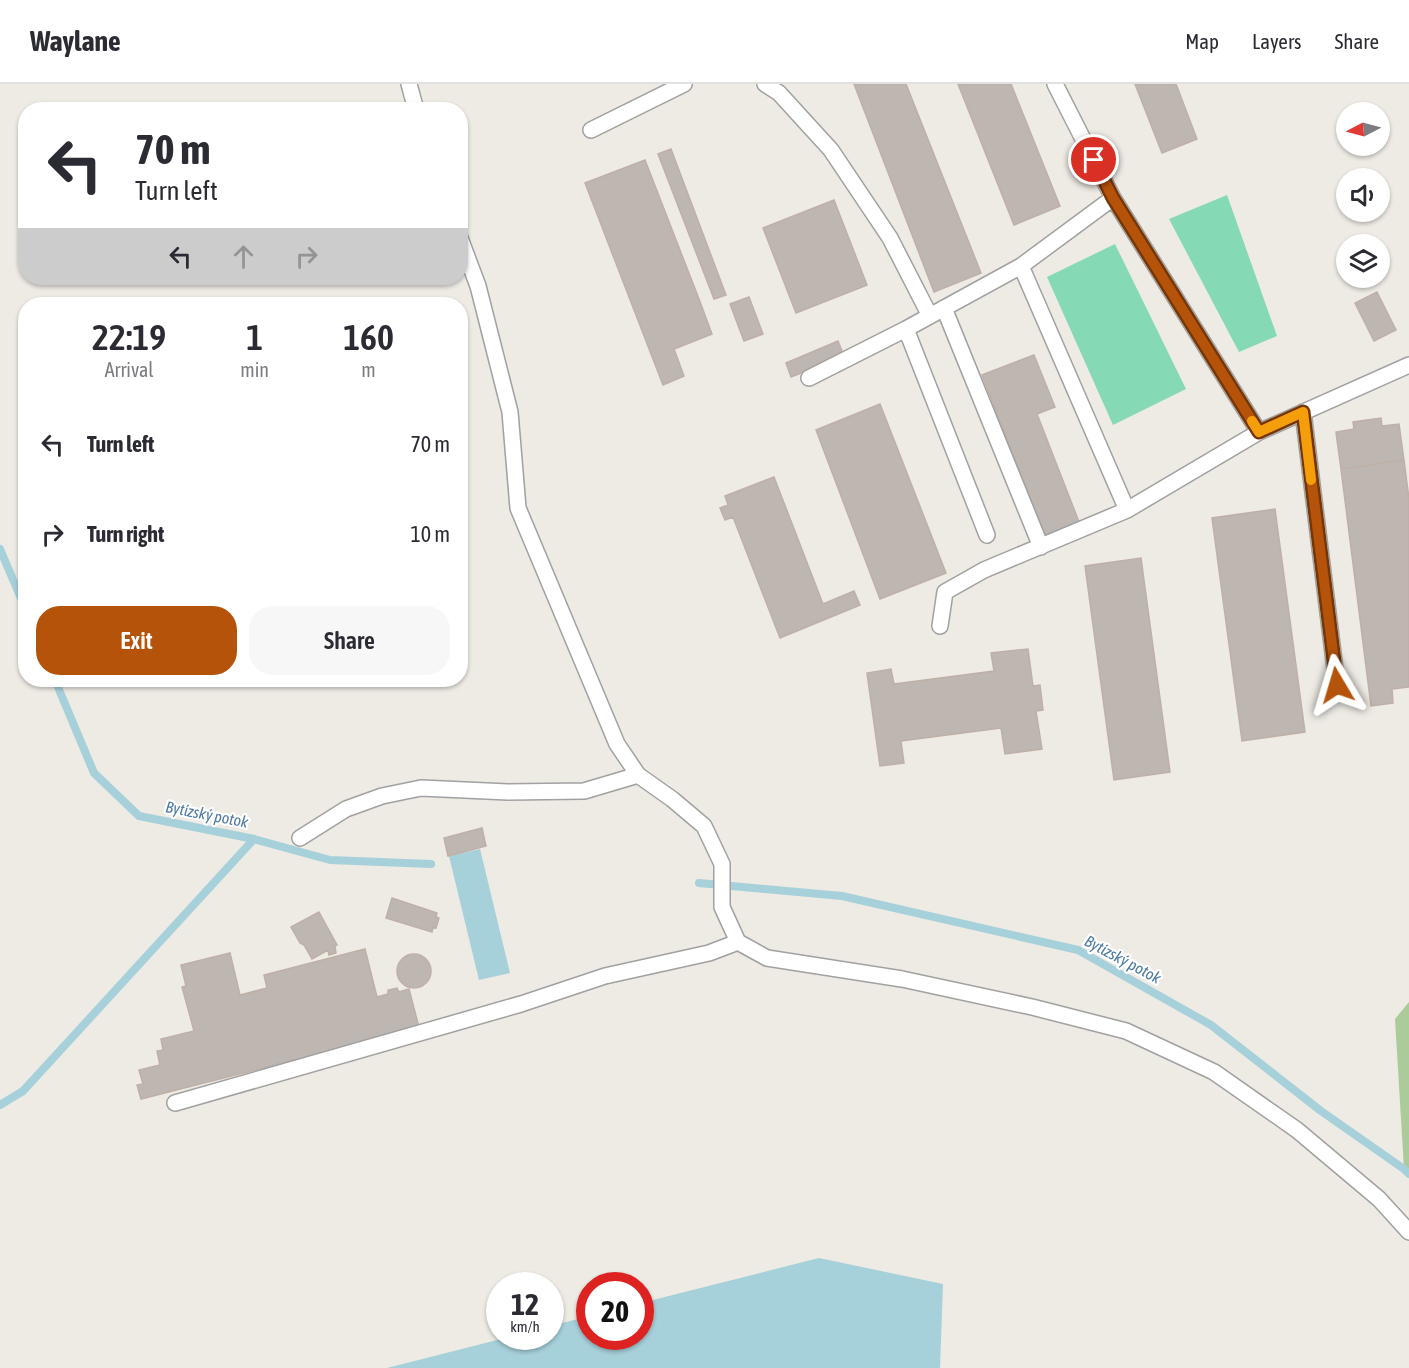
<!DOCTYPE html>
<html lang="en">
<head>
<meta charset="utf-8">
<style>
  :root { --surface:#fff; --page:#f7f7f7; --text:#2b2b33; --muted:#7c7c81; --line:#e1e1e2; --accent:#b45309 }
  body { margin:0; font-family:"Asap Condensed",sans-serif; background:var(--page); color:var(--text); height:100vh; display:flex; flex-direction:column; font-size:22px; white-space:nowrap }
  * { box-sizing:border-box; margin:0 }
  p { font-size:20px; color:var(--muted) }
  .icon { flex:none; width:33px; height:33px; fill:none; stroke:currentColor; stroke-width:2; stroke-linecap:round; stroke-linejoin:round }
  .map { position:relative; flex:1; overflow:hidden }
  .side { position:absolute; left:18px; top:213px; width:450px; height:390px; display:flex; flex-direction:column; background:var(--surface); border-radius:24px; box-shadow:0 2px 4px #0004 }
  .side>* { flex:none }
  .top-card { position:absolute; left:18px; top:18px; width:450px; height:183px; border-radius:24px; box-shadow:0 2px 4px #0004; background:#fff; color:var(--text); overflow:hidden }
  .needle { width:39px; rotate:264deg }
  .fabs { position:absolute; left:1336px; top:18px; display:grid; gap:12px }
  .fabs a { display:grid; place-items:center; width:54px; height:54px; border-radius:50%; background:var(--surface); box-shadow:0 2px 4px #0004; font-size:30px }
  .speed { position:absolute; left:486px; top:1188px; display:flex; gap:12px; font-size:30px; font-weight:700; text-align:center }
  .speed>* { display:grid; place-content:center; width:78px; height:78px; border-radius:50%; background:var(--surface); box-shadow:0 2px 4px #0004; line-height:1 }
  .speed small { font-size:15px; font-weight:400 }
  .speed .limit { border:9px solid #d22; background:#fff; color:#111 }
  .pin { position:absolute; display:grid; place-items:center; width:51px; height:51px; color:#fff; margin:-26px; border:3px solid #fff; border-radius:50%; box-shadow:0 2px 6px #0007 }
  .me { position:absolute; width:66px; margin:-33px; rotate:353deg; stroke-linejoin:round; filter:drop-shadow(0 0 4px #0008) }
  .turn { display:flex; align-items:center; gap:21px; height:126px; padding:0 18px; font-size:27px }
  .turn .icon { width:78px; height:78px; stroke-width:2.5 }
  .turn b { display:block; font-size:42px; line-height:51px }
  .lanes { display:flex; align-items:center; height:57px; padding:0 18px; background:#0003; justify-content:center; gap:30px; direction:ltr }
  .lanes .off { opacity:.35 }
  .eta { display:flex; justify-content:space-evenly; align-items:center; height:102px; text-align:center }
  .eta b { font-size:36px; font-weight:600; line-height:42px }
  .action { display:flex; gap:12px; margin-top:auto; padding:12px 18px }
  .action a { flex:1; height:69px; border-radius:24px; background:var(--accent); color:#fff; font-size:24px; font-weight:600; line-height:69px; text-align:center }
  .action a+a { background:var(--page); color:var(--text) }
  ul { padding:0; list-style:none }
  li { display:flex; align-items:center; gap:18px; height:90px; padding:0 18px }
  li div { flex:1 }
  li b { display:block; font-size:22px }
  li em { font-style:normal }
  header { display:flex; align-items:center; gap:36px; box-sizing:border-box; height:84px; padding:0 30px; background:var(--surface); border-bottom:2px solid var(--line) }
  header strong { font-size:28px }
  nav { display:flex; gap:33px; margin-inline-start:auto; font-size:21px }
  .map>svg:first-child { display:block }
  .forest { fill:#abcb9b }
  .pitch { fill:#86d9b5 }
  .water { fill:#a6d0da }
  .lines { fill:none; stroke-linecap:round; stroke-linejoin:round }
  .stream { stroke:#a6d0da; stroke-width:8 }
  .building { fill:#beb6b1; stroke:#bfb0a7; stroke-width:1.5 }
  .service-casing { stroke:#a1a1a1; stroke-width:18 }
  .service { stroke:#fff; stroke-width:15 }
  .route-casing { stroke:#753606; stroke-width:15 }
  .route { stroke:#b45309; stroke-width:10 }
  .slow { stroke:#f59e0b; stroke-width:10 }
  .labels { text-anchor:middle; stroke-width:4.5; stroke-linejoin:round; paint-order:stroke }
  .water-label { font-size:16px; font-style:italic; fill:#4c7aa0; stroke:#fff }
</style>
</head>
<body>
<header>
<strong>Waylane</strong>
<nav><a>Map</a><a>Layers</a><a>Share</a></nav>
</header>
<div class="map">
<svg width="1409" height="1284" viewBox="0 0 1409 1284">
  <rect width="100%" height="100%" fill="#eeeae4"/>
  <path class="forest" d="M 1409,918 L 1409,1088 L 1404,1085 L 1395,935 Z"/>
  <path class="pitch" d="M 1227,111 L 1277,252 L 1239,268 L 1169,135 Z
    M 1115,160 L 1186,305 L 1113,341 L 1047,193 Z"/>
  <path class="water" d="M 480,765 L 510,889 L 479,896 L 449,772 Z
    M 819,1174 L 943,1200 L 940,1284 L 387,1284 L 509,1253 L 550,1252 L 551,1242 L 589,1232 L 590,1252 L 640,1252 L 641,1219 Z"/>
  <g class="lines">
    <path class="stream" d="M 0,465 L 26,526
      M 55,596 L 94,689 L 139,732 L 254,755 L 330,776 L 431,780
      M 699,799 L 842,812 L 1078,866 L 1211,941 L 1321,1027 L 1404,1085 L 1409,1090
      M 0,1021 L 23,1007 L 254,755"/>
  </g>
  <path class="building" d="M 854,0 L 906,0 L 981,189 L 934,208 Z
    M 958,0 L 1011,0 L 1060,122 L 1014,141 Z
    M 1135,0 L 1176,0 L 1197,55 L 1162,69 Z
    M 671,65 L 726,211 L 714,215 L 658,70 Z
    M 645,76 L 699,215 L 712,250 L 674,265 L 684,292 L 663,301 L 585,99 Z
    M 834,116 L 867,201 L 796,229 L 763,144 Z
    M 1377,208 L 1396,246 L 1374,257 L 1355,219 Z
    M 749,213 L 763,250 L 744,257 L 730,220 Z
    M 838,257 L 844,272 L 791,293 L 786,279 Z
    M 1034,271 L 1055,323 L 1037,330 L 1081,443 L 1045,453 L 982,291 Z
    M 880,320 L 946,489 L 880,515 L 816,346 Z
    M 1381,334 L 1382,342 L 1399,340 L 1404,376 L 1341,385 L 1336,348 L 1354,345 L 1353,338 Z
    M 1404,376 L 1409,415 L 1409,603 L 1392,605 L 1393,619 L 1371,622 L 1341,385 Z
    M 774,393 L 823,520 L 854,507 L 860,521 L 780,554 L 733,433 L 725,436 L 720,424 L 728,421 L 725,412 Z
    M 1275,425 L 1305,648 L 1242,657 L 1212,434 Z
    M 1141,474 L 1170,688 L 1114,696 L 1085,482 Z
    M 1028,565 L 1033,602 L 1040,601 L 1043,626 L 1036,627 L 1042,665 L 1005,670 L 1001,644 L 901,657 L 904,679 L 880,682 L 867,589 L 891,585 L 894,600 L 994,587 L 991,569 Z
    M 482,744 L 486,762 L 448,772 L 444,754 Z
    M 392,814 L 437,829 L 436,833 L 439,834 L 436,844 L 433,843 L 432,848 L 386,834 Z
    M 319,828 L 337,861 L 335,862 L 336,869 L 329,871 L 328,866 L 312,875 L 304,861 L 300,859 L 291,843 Z
    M 365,865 L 377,913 L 388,910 L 388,906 L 397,904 L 399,908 L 409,905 L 420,947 L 299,978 L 298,975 L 141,1015 L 137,1001 L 143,1000 L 139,986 L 160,981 L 157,967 L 163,966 L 161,955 L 194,947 L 182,903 L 186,902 L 181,881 L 230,869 L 240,911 L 267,904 L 264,891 Z
    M397 887a17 17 0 1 1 34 0a17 17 0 1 1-34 0Z"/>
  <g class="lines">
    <g class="service-casing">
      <path id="service" d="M 409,0 L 416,26
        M 765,0 L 779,9 L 831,66 L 890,154 L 930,232
        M 1055,0 L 1113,114 L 1259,348 L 1409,281
        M 591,46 L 684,0
        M 1113,114 L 1021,182 L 1127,426
        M 460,154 L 478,202 L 510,328 L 518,424 L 617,660 L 638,691 L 672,715 L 704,742 L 722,780 L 722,823 L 738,858 L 767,874 L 902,895 L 1032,923 L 1126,947 L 1214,988 L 1297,1046 L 1379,1115 L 1409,1148
        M 944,224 L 1041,463
        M 906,245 L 987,451
        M 809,294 L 906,245 L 1021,182
        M 1303,328 L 1337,601
        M 940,542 L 945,508 L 984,486 L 1127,426 L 1259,348
        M 300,754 L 346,725 L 382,712 L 421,704 L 508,708 L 584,707 L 638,691
        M 175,1019 L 521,920 L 605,892 L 709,869 L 738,858"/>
    </g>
    <use href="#service" class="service"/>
  </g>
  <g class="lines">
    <g class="route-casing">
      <path id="route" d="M 1094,76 L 1113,114 L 1259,348 L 1303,328 L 1337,601"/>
    </g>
    <use href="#route" class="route"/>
    <path class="slow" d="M 1252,337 L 1259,348 L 1303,328 L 1311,396"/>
  </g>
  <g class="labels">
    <g class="water-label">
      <text transform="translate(207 730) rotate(11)" y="6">Bytízský potok</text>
      <text transform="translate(1123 875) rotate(28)" y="6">Bytízský potok</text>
    </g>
  </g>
</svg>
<div class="fabs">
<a><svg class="needle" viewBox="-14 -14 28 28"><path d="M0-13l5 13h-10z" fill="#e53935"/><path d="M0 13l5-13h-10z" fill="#7c7c81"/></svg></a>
<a><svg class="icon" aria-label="sound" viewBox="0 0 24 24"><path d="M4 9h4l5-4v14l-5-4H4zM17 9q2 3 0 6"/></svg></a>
<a><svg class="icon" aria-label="layers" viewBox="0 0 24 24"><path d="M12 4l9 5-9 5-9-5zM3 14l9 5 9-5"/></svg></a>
</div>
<div class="speed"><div>12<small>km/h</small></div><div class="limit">20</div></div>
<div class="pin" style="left:1094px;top:76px;background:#d93025"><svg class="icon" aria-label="arrive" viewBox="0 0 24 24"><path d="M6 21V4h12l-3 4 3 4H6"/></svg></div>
<svg class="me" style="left:1337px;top:601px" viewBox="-20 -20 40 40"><path d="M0-17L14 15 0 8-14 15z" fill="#b45309" stroke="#fff" stroke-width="4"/></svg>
<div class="top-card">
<div class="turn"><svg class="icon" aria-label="left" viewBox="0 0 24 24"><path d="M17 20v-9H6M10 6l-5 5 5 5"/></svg><div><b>70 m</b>Turn left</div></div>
<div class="lanes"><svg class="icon" aria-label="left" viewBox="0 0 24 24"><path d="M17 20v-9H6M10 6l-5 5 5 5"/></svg><svg class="icon off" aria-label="ahead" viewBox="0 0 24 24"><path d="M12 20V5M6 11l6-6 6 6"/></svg><svg class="icon off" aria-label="right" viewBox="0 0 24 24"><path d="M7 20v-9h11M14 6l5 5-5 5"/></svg></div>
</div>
<section class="side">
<div class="eta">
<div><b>22:19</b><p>Arrival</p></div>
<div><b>1</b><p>min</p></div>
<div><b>160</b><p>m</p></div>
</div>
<ul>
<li><svg class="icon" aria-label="left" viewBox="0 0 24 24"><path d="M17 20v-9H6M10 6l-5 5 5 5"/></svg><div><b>Turn left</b></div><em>70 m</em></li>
<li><svg class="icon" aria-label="right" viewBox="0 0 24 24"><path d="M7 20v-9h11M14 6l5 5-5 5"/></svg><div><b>Turn right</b></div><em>10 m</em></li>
</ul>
<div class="action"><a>Exit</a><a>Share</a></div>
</section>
</div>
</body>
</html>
